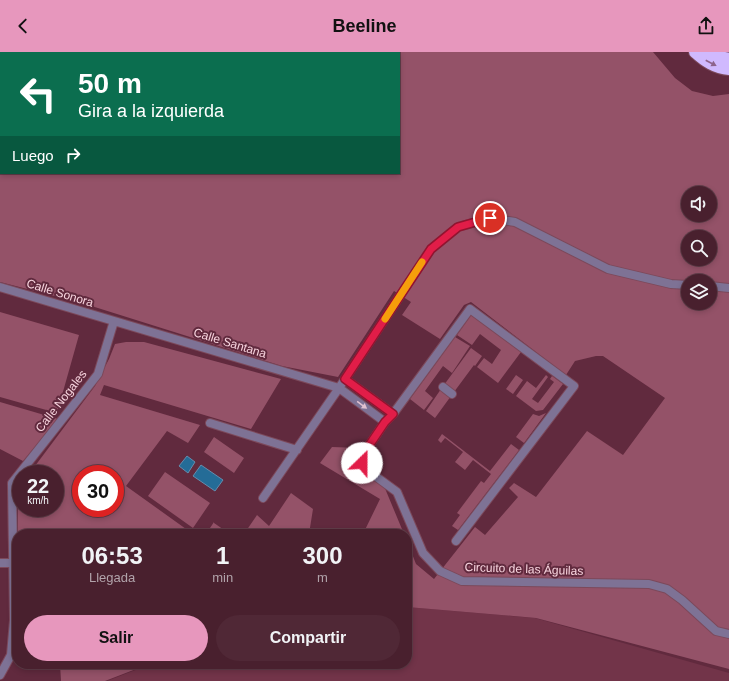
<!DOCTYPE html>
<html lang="es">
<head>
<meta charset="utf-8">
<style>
  :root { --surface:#49202e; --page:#502836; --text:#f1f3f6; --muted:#b1a3aa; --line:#613e4a; --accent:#e797bd }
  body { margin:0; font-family:Helvetica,sans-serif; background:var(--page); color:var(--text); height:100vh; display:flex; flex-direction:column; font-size:15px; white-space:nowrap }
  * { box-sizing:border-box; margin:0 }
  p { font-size:13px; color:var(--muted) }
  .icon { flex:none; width:22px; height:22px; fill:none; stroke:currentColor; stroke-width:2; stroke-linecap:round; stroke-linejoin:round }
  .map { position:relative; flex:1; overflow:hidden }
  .drawer { position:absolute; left:12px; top:477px; width:400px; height:140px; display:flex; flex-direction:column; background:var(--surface); border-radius:16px; box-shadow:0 2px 6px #0003,0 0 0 1px var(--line) }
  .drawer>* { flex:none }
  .top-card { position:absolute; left:0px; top:0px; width:400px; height:122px; box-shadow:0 2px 6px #0003,0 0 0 1px var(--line); background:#0b6e4f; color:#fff; overflow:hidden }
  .tools { position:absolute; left:681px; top:134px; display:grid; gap:8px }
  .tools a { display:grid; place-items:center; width:36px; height:36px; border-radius:50%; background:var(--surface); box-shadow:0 2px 6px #0003,0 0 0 1px var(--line); font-size:20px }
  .speed { position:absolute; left:12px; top:413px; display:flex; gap:8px; font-size:20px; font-weight:700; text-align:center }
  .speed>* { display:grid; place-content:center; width:52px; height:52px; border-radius:50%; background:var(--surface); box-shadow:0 2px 6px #0003,0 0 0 1px var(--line); line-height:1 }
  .speed small { font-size:10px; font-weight:400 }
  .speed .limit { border:6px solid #d22; background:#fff; color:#111 }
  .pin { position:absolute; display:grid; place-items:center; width:34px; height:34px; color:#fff; margin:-17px; border:2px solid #fff; border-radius:50%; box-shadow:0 1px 4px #0007 }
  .me { position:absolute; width:44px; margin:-22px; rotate:23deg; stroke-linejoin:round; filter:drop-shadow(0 0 3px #0008) }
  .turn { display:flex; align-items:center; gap:14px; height:84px; padding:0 12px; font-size:18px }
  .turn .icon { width:52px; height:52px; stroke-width:2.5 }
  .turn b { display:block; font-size:28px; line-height:34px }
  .then { display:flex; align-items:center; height:38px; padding:0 12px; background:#0003; gap:8px; font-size:15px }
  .eta { display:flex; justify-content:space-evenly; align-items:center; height:68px; text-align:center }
  .eta b { font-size:24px; font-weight:600; line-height:28px }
  .action { display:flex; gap:8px; margin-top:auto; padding:8px 12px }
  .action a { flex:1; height:46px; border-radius:24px; background:var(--accent); color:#111; font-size:16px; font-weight:600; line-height:46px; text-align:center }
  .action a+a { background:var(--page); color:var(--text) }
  header { display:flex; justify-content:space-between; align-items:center; height:52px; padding:0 12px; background:var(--accent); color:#111; font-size:18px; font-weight:600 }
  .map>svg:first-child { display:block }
  .built { fill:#723449 }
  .green { fill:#945268; fill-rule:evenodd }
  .water { fill:#246c97; stroke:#648cad }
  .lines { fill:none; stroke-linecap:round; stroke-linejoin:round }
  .street-casing { stroke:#7c495b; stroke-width:10 }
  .highway-casing { stroke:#7c495b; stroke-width:14 }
  .street { stroke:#7e7295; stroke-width:8 }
  .highway { stroke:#d0b9fe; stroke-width:12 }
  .oneway { fill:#8d638b }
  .oneway2 { fill:#e0c1d0 }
  .route-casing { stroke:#92132f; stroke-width:10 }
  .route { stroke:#e11d48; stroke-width:7 }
  .slow { stroke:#f59e0b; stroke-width:7 }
  .labels { text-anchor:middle; stroke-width:4; stroke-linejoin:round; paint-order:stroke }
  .street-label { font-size:12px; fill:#f8d5df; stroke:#612a3e }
</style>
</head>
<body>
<header><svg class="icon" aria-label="back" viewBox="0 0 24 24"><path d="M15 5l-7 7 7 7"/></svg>Beeline<svg class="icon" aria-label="share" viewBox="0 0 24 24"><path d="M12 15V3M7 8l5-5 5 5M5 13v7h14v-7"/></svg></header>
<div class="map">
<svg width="729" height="629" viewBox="0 0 729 629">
  <rect width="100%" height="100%" fill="#612a3e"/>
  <path class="built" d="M 407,555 L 535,566 L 729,621 L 729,629 L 107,629 L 151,612 L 407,612 Z"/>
  <path class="green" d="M 85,0 L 653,0 L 675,26 L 692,39 L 713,44 L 729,42 L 729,617 L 536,566 L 407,555 L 407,489 L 416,512 L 434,527 L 475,475 L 485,483 L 518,445 L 509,436 L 514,431 L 536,445 L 587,379 L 623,403 L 665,346 L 603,304 L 596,304 L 575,309 L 566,323 L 471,250 L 464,253 L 440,287 L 402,263 L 411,250 L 394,239 L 338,325 L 282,314 L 82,251 L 0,230 L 0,22 L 1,22 L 1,121 L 399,121 L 399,1 L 81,1 ZM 688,141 L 710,141 L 710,163 L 688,163 ZM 688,185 L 710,185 L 710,207 L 688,207 ZM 688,229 L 710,229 L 710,251 L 688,251 Z
    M 0,260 L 79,283 L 57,361 L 0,345 Z
    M 471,263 L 521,300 L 498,331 L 477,315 L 484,306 L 492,312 L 501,298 L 480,282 L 472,293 L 457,283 Z
    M 455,285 L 470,294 L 452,321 L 443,314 L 425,339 L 433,346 L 424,358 L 410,347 Z
    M 126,290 L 144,290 L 281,327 L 251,377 L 104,333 L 100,343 L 200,373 L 188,391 L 167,379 L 126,434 L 193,482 L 18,482 L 18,440 L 21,433 L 21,456 L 55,456 L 55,422 L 29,422 L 95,334 L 109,307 L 115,292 ZM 81,422 L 115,422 L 115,456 L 81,456 Z
    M 471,296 L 482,304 L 475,314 L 474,313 L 454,340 L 444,333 Z
    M 516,323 L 523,328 L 513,342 L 506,337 Z
    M 546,323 L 548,325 L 532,347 L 538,351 L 554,330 L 550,327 L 552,324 L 563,332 L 543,358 L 536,359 L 516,344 L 527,329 L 536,336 Z
    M 441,337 L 451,344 L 435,366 L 426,359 Z
    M 0,350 L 58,367 L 23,409 L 0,397 Z
    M 546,361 L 524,391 L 516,385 L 533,362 L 539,364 Z
    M 442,382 L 490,419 L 511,392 L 519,398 L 458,478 L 452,474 L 460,463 L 457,461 L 481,429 L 484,431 L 491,422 L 473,408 L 465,418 L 455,410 L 463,400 L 445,386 L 441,391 L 438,388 Z
    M 214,385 L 244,406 L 234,421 L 204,400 Z
    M 332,395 L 360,396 L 357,402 L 358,415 L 384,434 L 404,482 L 363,482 L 380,447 L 320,411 Z
    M 165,420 L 210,451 L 193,476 L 148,444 Z
    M 291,441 L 313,457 L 309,482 L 244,482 L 257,463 L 269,474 Z
    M 214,470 L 214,471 L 230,482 L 206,482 Z
    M 60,612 L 149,612 L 105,629 L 61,629 Z"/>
  <path class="water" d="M 187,404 L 195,410 L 188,421 L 179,414 Z
    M 201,413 L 223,428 L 215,439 L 193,424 Z"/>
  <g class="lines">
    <g class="street-casing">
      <path id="street" d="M 46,1 L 50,0
        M 0,13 L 1,12
        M 710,234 L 729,236
        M 0,235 L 339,336 L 385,370
        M 345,327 L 393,362
        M 443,335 L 452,342
        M 210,371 L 297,398
        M 263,446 L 339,336 L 431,197 L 458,175 L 490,166 L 515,170 L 608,217 L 671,232 L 688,233
        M 456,489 L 574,334 L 470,257 L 393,362 L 385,370 L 364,401 L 362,411 L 367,418 L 397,440 L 423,501 L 440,519 L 462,529 L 649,532 L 667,537 L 682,548 L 716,579 L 729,582
        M 0,511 L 13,511
        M 0,623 L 11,603 L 14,568 L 12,431 L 98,322 L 114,269"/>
    </g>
    <g class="highway-casing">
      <path id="highway" d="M 695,0 C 705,9 715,16 729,17
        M 710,0 L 720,5 L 729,7"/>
    </g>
    <use href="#street" class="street"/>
    <use href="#highway" class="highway"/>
  </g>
  <defs><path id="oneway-solid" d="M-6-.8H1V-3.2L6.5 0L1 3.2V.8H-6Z"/></defs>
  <use class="oneway" href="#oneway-solid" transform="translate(711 11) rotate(28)"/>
  <use class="oneway2" href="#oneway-solid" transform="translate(362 353) rotate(36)"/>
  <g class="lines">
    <g class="route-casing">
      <path id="route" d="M 362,411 L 364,401 L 385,370 L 393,362 L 345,327 L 431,197 L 458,175 L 490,166"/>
    </g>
    <use href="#route" class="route"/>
    <path class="slow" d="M 385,267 L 422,210"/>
  </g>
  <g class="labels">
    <g class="street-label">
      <text transform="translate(60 241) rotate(17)" y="4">Calle Sonora</text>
      <text transform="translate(230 291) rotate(17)" y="4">Calle Santana</text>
      <text transform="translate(61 349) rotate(-52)" y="4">Calle Nogales</text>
      <text transform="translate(524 517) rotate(2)" y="4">Circuito de las Águilas</text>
    </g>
  </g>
</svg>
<div class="tools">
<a><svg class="icon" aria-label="sound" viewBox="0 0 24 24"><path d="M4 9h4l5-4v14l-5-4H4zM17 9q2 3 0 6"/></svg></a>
<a><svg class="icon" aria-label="search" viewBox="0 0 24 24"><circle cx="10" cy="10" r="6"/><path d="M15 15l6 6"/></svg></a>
<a><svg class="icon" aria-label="layers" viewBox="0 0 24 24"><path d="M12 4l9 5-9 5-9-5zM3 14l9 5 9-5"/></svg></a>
</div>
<div class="speed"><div>22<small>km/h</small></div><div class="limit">30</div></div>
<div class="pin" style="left:490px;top:166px;background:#d93025"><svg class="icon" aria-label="arrive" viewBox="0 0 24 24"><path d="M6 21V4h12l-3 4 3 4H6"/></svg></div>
<svg class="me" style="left:362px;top:411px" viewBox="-20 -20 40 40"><circle r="19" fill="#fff"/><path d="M0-13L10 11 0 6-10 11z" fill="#e11d48"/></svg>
<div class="top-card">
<div class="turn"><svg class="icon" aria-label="left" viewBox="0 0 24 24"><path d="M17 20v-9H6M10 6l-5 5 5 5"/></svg><div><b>50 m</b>Gira a la izquierda</div></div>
<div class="then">Luego<svg class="icon" aria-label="right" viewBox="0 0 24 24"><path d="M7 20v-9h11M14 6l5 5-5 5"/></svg></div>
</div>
<section class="drawer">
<div class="eta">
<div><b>06:53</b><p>Llegada</p></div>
<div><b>1</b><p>min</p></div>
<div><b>300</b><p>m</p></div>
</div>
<div class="action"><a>Salir</a><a>Compartir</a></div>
</section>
</div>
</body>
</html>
